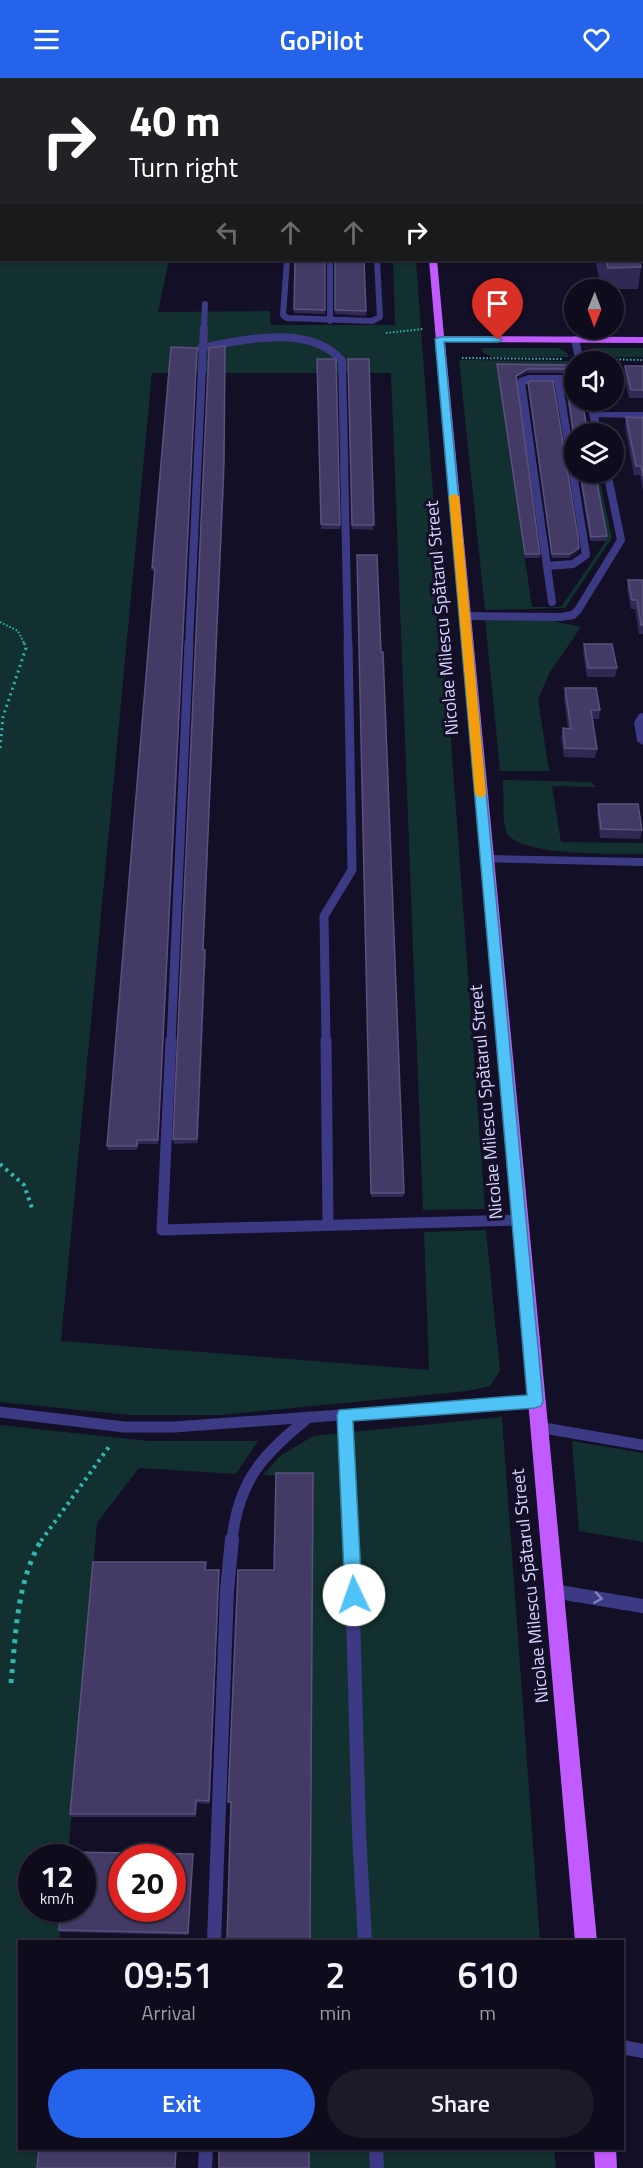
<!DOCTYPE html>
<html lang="en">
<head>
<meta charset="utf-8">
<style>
  :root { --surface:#0e0b1c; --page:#1c1929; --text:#f1f3f6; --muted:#9b9ba3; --line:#2e2b3b; --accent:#2563eb }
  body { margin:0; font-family:"Titillium Web",sans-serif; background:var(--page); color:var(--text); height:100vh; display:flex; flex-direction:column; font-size:22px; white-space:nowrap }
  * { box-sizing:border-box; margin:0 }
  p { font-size:20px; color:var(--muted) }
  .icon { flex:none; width:33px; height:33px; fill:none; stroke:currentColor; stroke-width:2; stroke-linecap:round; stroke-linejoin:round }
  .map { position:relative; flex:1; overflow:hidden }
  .details { position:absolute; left:18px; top:1862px; width:606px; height:210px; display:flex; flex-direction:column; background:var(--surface); border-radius:0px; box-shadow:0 2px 4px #0004,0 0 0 2px var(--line) }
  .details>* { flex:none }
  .hud { position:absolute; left:0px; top:0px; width:644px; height:183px; box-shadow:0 2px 4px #0004,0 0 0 2px var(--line); background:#202124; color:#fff; overflow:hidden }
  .needle { width:39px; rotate:181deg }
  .tools { position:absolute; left:564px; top:201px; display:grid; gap:12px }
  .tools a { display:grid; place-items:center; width:60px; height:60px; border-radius:50%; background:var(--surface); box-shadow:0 2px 4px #0004,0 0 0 2px var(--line); font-size:30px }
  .speed { position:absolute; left:18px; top:1766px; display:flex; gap:12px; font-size:30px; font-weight:700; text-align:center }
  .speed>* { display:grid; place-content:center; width:78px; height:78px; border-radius:50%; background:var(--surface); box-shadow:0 2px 4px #0004,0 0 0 2px var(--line); line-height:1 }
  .speed small { font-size:15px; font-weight:400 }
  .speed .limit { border:9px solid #d22; background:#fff; color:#111 }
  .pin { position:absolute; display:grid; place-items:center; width:51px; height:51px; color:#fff; margin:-62px -26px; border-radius:50% 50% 50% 0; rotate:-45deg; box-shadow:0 0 6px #0007 }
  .pin .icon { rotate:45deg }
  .me { position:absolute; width:66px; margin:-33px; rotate:357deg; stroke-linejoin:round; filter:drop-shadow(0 0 4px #0008) }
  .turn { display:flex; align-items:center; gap:21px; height:126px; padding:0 30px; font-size:27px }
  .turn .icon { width:78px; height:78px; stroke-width:2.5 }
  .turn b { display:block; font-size:42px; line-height:51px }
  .lanes { display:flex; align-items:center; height:57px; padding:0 30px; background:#0003; justify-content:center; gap:30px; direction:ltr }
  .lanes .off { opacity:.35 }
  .eta { display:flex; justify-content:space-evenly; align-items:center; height:102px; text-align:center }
  .eta b { font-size:36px; font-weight:600; line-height:42px }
  .primary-button { display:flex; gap:12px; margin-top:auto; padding:12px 30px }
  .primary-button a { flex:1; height:69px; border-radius:36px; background:var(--accent); color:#fff; font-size:24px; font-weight:600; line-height:69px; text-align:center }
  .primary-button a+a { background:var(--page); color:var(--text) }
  header { display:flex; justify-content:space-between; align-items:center; height:78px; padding:0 30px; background:var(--accent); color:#fff; font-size:27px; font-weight:600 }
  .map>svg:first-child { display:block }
  .green { fill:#12302f }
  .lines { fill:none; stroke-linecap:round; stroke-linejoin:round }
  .stream { stroke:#0a1f44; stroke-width:4 }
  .path-far3 { stroke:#2fb8b0; stroke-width:2; stroke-dasharray:1.5 2; stroke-linecap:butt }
  .path-far2 { stroke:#2fb8b0; stroke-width:3; stroke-dasharray:2 4; stroke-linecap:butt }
  .path-far1 { stroke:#2fb8b0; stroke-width:4; stroke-dasharray:3 4.5; stroke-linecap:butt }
  .path { stroke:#2fb8b0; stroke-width:5; stroke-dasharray:4 6; stroke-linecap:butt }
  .service-far4 { stroke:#3d3a85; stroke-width:6 }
  .service-far3 { stroke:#3d3a85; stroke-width:8 }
  .service-far2 { stroke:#3d3a85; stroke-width:9 }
  .service-far1 { stroke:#3d3a85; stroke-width:11 }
  .service { stroke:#3d3a85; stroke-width:14 }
  .minor { fill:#3d3a85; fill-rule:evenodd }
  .primary { fill:#c25bff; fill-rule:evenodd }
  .wall { fill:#312854 }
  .shaded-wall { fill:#1d163a }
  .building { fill:#433a66; stroke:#5a527e; stroke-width:1.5; fill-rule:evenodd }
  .oneway { stroke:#837fbc }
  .route { fill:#4fc3f7; stroke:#337fa1; stroke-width:1.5 }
  .slow { fill:#f59e0b }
  .labels { text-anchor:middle; stroke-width:6; stroke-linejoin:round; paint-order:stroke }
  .street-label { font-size:18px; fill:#d9d4ff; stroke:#130f26 }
</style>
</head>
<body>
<header><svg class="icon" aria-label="menu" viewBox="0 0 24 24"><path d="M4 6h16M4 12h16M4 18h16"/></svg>GoPilot<svg class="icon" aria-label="heart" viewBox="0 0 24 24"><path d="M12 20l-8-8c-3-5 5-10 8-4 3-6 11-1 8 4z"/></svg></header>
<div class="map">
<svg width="643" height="2090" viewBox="0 0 643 2090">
  <rect width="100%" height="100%" fill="#130f26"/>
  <path class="green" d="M 0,0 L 208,0 L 2,2 L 2,182 L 169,182 L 158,234 L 270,233 L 270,245 L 273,247 L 395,247 L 393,182 L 416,182 L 485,1131 L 423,1132 L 391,295 L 152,295 L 61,1263 L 429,1292 L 424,1154 L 486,1152 L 500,1293 L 490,1308 L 467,1313 L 222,1337 L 129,1337 L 0,1324 Z
    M 482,270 L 558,270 L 567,275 L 569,279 L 494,279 L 483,275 Z
    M 592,270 L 643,270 L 643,279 L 584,279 L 583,275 Z
    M 459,282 L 571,283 L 574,291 L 497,291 L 532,529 L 561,529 L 606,463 L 593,395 L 598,395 L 612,460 L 565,530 L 485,532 Z
    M 485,541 L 553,543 L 581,549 L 550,594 L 538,621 L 549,693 L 500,693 Z
    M 503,702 L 591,704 L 596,709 L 552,708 L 561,764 L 643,765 L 643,776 C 619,776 514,779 506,753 C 502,738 504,718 503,702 Z
    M 502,1339 L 540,1863 L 310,1863 L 313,1399 L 263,1397 L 280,1378 L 313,1358 Z
    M 0,1347 L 148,1363 L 258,1363 L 236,1396 L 139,1390 L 97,1445 L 68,1779 L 32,1779 L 32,1830 L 63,1830 L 59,1863 L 20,1863 L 20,2070 L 41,2070 L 39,2090 L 0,2090 Z
    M 572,1363 L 643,1375 L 643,1464 L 579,1453 Z
    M 309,2070 L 554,2070 L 556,2090 L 309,2090 Z"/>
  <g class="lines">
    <path class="stream" d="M 0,184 L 2,182"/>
    <path class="path-far3" d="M 0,30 L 2,25
      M 386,255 L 423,251
      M 462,280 L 563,281
      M 595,281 L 643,282
      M 0,544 L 18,553 L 25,567"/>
    <path class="path-far2" d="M 0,670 L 3,639 L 26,570 L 24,565"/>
    <path class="path-far1" d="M 0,1086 L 24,1107 L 33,1133
      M 41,1463 L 111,1366"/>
    <path class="path" d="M 11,1605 C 16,1556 16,1505 42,1461"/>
    <path class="service-far4" d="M 642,59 L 643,62
      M 642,153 L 643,156
      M 287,182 L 283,237 L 287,240 L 372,243 L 380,239 L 377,182
      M 330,182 L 330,243
      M 204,251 L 205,226"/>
    <path class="service-far3" d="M 575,262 L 580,284
      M 201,270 C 244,262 310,245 342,283 L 348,567
      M 590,322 L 598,356
      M 547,488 L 573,486 L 586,477 L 558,301
      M 552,524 L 521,304 L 529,301 L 574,301
      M 465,538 L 561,539 L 573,537 L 578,532 L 621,462 L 607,394
      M 189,567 L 204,250"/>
    <path class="service-far2" d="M 171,964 L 189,565
      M 326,964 L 324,838 L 352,792 L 348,565"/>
    <path class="service-far1" d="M 171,962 L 162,1152 L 519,1142
      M 326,962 L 328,1147
      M 0,1334 L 124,1349 L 174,1349 L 535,1323
      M 345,1337 L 351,1463
      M 538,1349 L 643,1367
      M 232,1463 C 238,1401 264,1376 309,1339"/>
    <path class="service" d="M 351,1461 L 359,1755 L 365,1863
      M 553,1513 L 643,1528
      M 214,1863 L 227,1512 L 232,1461
      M 622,1969 L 643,1973
      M 376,2070 L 377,2090
      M 205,2090 L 206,2070"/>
    <path class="minor" d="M 594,334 L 643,334 L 643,340 L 591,339 L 591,335 Z
      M 643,635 L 643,667 L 637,663 L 634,644 L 639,636 Z
      M 487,777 L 643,780 L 643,788 L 482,784 L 480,781 L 482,778 Z"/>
    <path class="primary" d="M 414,0 L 422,0 L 422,2 L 414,2 Z
      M 429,182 L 437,182 L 444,258 L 643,259 L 643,265 L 445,264 L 597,1863 L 575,1863 Z
      M 594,2070 L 616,2070 L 617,2090 L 595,2090 Z"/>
  </g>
  <path class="wall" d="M 295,182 L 325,182 L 325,236 L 294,235 Z
    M 335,182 L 364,182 L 366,238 L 335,236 Z
    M 595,182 L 639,182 L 641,189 L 638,211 L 605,211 L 603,203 L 600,203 Z
    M 197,274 L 158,1066 L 138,1066 L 137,1072 L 108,1072 L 107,1068 L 155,494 L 153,494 L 152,490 Z
    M 317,281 L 336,281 L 340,451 L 321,451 Z
    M 348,281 L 369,281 L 373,452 L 352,451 Z
    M 497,286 L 574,289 L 574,295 L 527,295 L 516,302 L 540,476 L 540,480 L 525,480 L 497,290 Z
    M 625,288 L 643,288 L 643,320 L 629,320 L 624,296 Z
    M 566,303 L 574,356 L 574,367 L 565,307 Z
    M 528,304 L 578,475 L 569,480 L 552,480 L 528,308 Z
    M 626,339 L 643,340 L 643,413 L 640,397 L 634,397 L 625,348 Z
    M 225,388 L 203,872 L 206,876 L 198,1065 L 174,1066 L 173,1061 Z
    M 579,394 L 595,394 L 607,458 L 606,463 L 590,463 Z
    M 357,481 L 404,1115 L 403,1119 L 371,1119 Z
    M 628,502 L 643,502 L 643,556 L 639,556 L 635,531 L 631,531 L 627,511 Z
    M 584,566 L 617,590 L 615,599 L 587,599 L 583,575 Z
    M 565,610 L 600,632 L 599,641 L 592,641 L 597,671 L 595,680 L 564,679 L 561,659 L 563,650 L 568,651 L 564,619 Z
    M 598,726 L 642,752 L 640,761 L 600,760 L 597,735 Z
    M 206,1484 L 206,1492 L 219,1492 L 219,1495 L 210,1726 L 197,1725 L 196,1739 L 71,1739 L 70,1736 Z
    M 193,1779 L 188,1857 L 60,1854 L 59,1852 Z"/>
  <path class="shaded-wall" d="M 197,270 L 197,274 L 158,1066 L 158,1062 Z
    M 528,291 L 527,295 L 515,303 L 516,298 Z
    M 225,388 L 203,876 L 203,872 Z
    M 579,470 L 578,475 L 569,480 L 570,476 Z
    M 205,872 L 206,876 L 198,1065 L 197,1061 Z
    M 219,1492 L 219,1495 L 210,1726 L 209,1723 Z"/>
  <path class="building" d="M 258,0 L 357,0 L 357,2 L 258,2 Z
    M 471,0 L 502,0 L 502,2 L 472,2 Z
    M 295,182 L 325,182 L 325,232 L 294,231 Z
    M 335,182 L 364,182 L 366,233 L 335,232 Z
    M 603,182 L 639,182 L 641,189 L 608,190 L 606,182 Z
    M 225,268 L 224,384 L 203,872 L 205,872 L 197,1061 L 173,1061 L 209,270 Z
    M 171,269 L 197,270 L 158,1062 L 137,1062 L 137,1068 L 107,1068 L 155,490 L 152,490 Z
    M 317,281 L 336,281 L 340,447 L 321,446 Z
    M 348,281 L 369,281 L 374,447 L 352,447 Z
    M 497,286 L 574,287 L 574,291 L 528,291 L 516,298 L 540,476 L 525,476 Z
    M 625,288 L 643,288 L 643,312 L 631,312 Z
    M 574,302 L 574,316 L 573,316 L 574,316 L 574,322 L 582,322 L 588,356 L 574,356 L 574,358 L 566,303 Z
    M 531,303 L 553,303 L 578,459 L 579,470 L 570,476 L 552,476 L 528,304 Z
    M 626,339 L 643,340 L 643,398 L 641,388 L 636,388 Z
    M 580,394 L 595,394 L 607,458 L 591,459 Z
    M 357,477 L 377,477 L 381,574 L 383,574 L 404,1115 L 371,1115 Z
    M 628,502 L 643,502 L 643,547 L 641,547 L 637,522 L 632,522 Z
    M 584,566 L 612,566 L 617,590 L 588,590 Z
    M 565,610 L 596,610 L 600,632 L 591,632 L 597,671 L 565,670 L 563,650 L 571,651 Z
    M 598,726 L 638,726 L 642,752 L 601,751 Z
    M 276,1395 L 313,1395 L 310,1863 L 227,1863 L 231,1724 L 228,1724 L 238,1492 L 274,1492 Z
    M 93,1484 L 206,1484 L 205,1492 L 219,1492 L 209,1723 L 196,1722 L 195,1736 L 70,1736 Z
    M 67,1774 L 193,1776 L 188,1855 L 59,1852 L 61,1830 L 82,1830 L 82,1779 L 67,1779 ZM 122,1779 L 172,1779 L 172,1830 L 122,1830 Z
    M 39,2070 L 176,2070 L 175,2090 L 37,2090 Z
    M 219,2070 L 309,2070 L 309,2090 L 219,2090 Z"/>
  <defs><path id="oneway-chevron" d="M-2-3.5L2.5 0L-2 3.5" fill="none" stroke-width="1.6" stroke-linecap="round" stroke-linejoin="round" transform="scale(1.5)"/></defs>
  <use class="oneway" href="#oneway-chevron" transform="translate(598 1520) rotate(9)"/>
  <path class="route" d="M 440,259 L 498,259 L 502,262 L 498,264 L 444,264 L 543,1323 L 541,1328 L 535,1330 L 353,1343 L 362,1517 L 360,1522 L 354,1525 L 348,1522 L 345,1517 L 337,1337 L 339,1332 L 527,1317 L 435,261 Z"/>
  <path class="slow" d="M 454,416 L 459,418 L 486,716 L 481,720 L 475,716 L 449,418 Z"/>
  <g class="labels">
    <g class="street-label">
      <text transform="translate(442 540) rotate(-95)" y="6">Nicolae Milescu Spătarul Street</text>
      <text transform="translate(486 1024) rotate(-95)" y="6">Nicolae Milescu Spătarul Street</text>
      <text transform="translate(530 1508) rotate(-96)" y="6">Nicolae Milescu Spătarul Street</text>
    </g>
  </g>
</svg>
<div class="tools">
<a><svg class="needle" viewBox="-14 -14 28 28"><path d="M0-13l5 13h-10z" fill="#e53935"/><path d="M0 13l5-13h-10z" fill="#9b9ba3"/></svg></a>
<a><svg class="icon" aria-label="sound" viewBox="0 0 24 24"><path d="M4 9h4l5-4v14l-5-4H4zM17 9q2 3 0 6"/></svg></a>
<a><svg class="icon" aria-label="layers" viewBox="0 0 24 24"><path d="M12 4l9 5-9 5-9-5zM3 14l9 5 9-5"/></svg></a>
</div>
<div class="speed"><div>12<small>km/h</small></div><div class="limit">20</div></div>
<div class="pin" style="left:498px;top:262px;background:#d93025"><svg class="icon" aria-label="arrive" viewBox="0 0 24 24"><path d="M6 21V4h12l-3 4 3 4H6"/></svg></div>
<svg class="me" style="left:354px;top:1517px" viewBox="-20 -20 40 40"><circle r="19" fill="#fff"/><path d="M0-13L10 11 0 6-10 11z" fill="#4fc3f7"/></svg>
<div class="hud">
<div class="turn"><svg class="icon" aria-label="right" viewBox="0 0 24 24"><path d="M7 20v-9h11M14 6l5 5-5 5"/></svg><div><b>40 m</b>Turn right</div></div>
<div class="lanes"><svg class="icon off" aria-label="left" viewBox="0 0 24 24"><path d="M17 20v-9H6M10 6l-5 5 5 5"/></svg><svg class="icon off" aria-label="ahead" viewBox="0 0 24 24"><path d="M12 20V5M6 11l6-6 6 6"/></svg><svg class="icon off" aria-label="ahead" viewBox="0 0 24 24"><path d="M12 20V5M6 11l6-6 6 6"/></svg><svg class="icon" aria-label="right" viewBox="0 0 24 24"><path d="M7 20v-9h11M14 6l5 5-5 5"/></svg></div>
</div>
<section class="details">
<div class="eta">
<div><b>09:51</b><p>Arrival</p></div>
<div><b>2</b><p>min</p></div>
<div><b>610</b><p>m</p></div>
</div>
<div class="primary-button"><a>Exit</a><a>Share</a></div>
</section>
</div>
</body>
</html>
